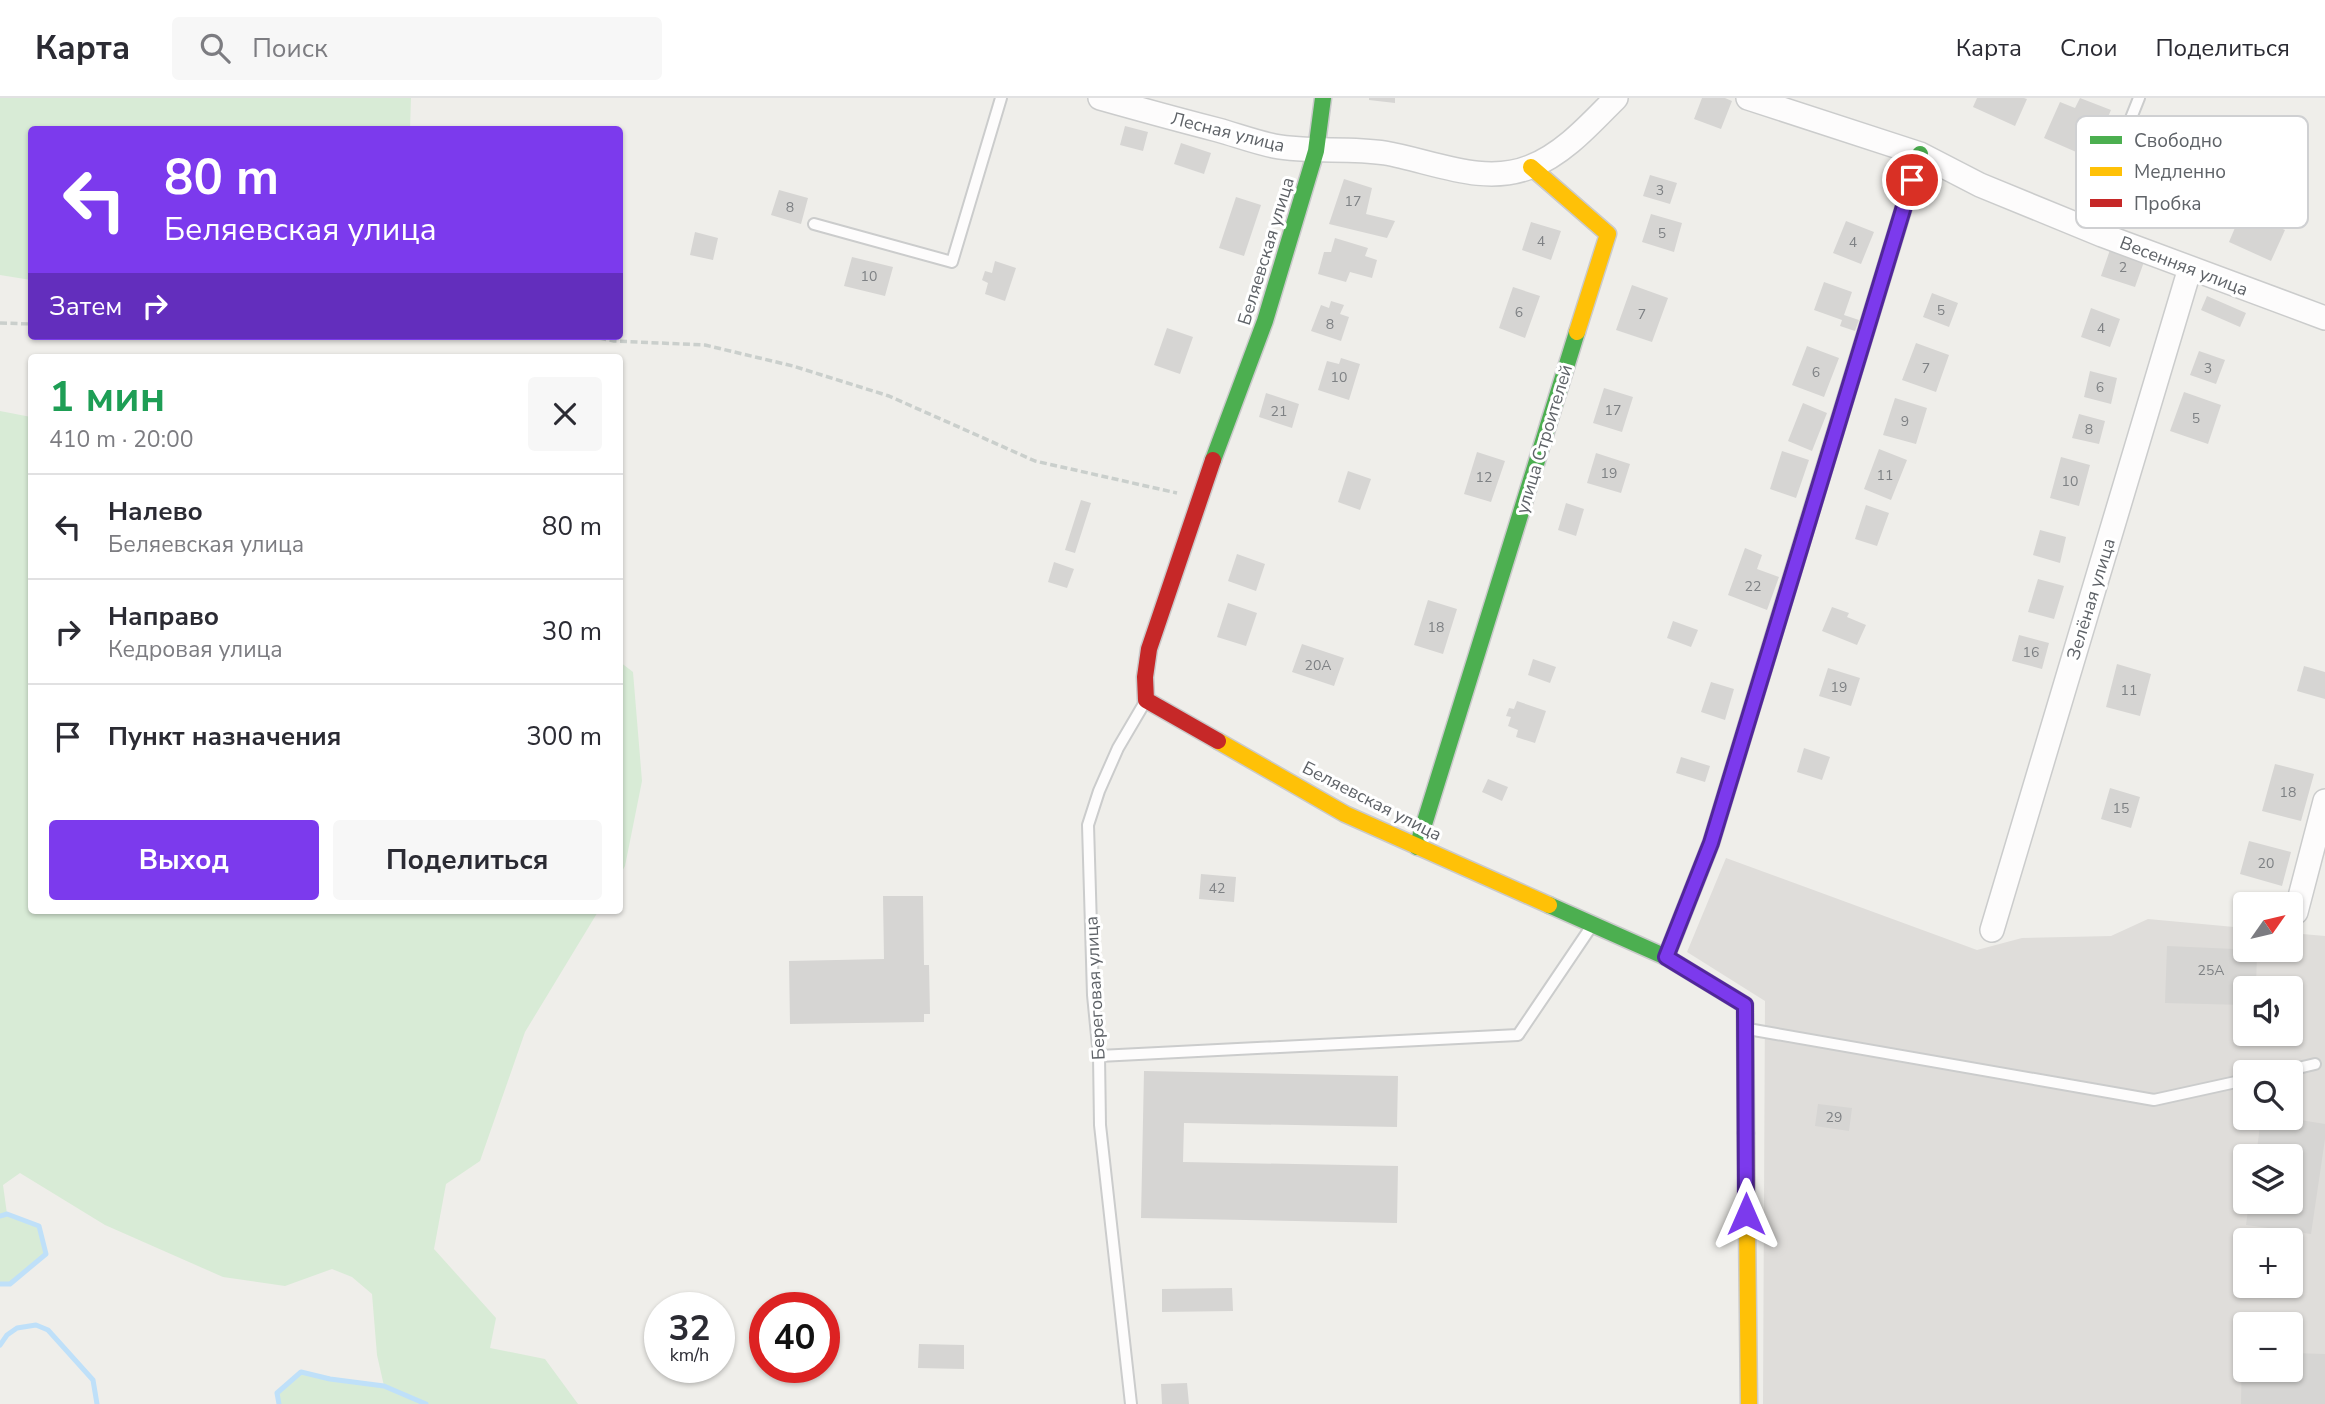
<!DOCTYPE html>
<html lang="ru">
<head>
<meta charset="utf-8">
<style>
  :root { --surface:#fff; --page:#f7f7f7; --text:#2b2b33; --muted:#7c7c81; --line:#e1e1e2; --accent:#7c3aed }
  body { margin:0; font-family:"Nunito Sans",sans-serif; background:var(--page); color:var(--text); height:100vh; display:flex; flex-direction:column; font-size:26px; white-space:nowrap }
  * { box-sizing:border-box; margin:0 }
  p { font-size:23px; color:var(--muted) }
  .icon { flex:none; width:38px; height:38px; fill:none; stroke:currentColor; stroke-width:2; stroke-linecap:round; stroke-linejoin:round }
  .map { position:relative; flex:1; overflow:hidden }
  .details { position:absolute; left:28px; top:256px; width:595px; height:560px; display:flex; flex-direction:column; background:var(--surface); border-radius:7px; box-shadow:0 2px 5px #0004 }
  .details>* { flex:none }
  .top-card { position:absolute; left:28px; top:28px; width:595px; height:214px; border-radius:7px; box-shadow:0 2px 5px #0004; background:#7c3aed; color:#fff; overflow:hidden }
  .needle { width:46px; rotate:56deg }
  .controls { position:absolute; left:2233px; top:794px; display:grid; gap:14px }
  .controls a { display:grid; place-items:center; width:70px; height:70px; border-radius:7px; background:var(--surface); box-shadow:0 2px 5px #0004; font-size:35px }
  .speed { position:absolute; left:644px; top:1194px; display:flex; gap:14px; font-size:35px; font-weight:700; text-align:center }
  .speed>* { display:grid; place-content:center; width:91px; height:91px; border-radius:50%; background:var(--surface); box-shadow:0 2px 5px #0004; line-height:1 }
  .speed small { font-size:18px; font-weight:400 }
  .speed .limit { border:10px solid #d22; background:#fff; color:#111 }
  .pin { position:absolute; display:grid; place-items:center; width:60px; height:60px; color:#fff; margin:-30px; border:4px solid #fff; border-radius:50%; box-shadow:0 2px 7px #0007 }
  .me { position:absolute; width:77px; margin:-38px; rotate:0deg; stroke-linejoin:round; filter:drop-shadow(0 0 5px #0008) }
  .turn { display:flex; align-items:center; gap:24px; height:147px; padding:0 21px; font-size:32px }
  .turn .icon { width:91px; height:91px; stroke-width:2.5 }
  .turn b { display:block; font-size:49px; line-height:60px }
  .then { display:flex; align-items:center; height:66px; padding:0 21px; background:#0003; gap:14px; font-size:26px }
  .round { display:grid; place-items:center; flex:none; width:74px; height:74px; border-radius:7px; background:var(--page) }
  .overview { display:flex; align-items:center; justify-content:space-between; height:119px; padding:0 21px }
  h1 { font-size:42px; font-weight:700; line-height:52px; color:#1e9e55 }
  .cta { display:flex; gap:14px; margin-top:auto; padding:14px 21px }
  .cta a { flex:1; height:80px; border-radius:7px; background:var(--accent); color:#fff; font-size:28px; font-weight:700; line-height:80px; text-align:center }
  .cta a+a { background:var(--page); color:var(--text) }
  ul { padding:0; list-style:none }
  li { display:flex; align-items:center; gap:21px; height:105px; padding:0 21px; border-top:2px solid var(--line) }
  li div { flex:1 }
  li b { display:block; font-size:26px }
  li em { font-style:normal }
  header { display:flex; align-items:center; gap:42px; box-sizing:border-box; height:98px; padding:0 35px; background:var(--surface); border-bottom:2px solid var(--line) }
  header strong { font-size:33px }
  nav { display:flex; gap:38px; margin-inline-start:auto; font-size:24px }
  .search { width:490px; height:63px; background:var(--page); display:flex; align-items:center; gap:18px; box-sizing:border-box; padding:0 24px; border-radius:7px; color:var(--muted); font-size:26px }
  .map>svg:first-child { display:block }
  .industrial { fill:#dfddda; fill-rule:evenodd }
  .green { fill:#d8ebd6 }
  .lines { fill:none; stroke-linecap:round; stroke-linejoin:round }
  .stream { stroke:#bfe0f9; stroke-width:5 }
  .building { fill:#d6d5d3 }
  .lane-casing { stroke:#cbcccc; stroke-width:14 }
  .street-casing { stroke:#cbcccc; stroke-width:26 }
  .fast-casing { stroke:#cacacb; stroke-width:19 }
  .slow-casing { stroke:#cacacb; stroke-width:19 }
  .jam-casing { stroke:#cacacb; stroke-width:19 }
  .path { stroke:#cacfcc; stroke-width:3.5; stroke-dasharray:7 3.5; stroke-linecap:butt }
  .lane { stroke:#fdfcfc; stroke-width:10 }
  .street { stroke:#fdfcfc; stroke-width:23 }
  .fast { stroke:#4caf50; stroke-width:16 }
  .slow { stroke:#ffc107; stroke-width:16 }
  .jam { stroke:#c62828; stroke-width:16 }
  .route-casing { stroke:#51269a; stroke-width:18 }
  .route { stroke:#7c3aed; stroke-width:12 }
  .labels { text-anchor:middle; stroke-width:6; stroke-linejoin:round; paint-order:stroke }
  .number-label { font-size:14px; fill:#7e8184 }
  .street-label { font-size:18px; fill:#5f6368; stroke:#fff }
  .key { fill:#fff; stroke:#cfd0d2; stroke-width:2 }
  .key-label { font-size:19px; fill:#5f6368 }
</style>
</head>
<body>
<header>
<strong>Карта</strong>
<div class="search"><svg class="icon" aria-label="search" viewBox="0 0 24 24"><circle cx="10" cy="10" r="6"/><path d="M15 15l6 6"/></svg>Поиск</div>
<nav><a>Карта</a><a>Слои</a><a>Поделиться</a></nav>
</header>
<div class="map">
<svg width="2325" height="1306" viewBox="0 0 2325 1306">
  <rect width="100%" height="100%" fill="#efeeea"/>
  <path class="industrial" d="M 1726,760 L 1977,852 L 2022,840 L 2111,838 L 2148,821 L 2245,830 L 2245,852 L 2291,852 L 2291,835 L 2325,838 L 2325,1306 L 1763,1306 L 1765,903 L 1687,854 ZM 2245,891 L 2291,891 L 2291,936 L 2245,936 ZM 2245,975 L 2291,975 L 2291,1020 L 2245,1020 ZM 2245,1059 L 2291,1059 L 2291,1104 L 2245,1104 ZM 2245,1143 L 2291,1143 L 2291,1188 L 2245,1188 ZM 2245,1227 L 2291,1227 L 2291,1272 L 2245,1272 Z"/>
  <path class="green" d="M 0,0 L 411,0 L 410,31 L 32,32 L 31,182 L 0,177 Z
    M 0,313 L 31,319 L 32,812 L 599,812 L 525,934 L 480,1063 L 446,1086 L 434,1151 L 496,1220 L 490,1250 L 545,1261 L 578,1306 L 279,1306 L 277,1295 L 301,1274 L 384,1288 L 377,1257 L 372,1196 L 352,1179 L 332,1171 L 285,1188 L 223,1179 L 105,1127 L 20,1075 L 3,1087 L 7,1116 L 39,1128 L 46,1156 L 10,1186 L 0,1186 Z
    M 620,564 L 633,574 L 642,683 L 625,768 L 620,777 Z"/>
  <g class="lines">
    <path class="stream" d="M 0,1118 L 7,1116 L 39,1128 L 46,1156 L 10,1186 L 0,1186
      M 0,1247 L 7,1237 L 17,1230 L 36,1227 L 48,1232 L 93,1282 L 97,1306
      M 279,1306 L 277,1295 L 301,1274 L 330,1281 L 384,1288 L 426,1306"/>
  </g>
  <path class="building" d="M 1369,0 L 1395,0 L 1395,5 L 1369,2 Z
    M 1702,0 L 1725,0 L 1732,3 L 1721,31 L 1694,21 Z
    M 1977,0 L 2024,0 L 2027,1 L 2015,28 L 1973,9 Z
    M 2080,0 L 2111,12 L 2090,60 L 2044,40 L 2060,4 L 2075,10 Z
    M 1125,28 L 1148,34 L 1143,53 L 1120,47 Z
    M 1181,45 L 1211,55 L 1204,76 L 1174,66 Z
    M 1650,77 L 1677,85 L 1670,106 L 1643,98 Z
    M 1344,81 L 1372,90 L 1366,116 L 1395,123 L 1387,140 L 1329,126 Z
    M 779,92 L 808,100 L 801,126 L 771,117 Z
    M 1236,99 L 1261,107 L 1244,158 L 1219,150 Z
    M 2242,113 L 2285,132 L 2271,163 L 2229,144 Z
    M 1651,116 L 1682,125 L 1674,154 L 1642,144 Z
    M 1846,123 L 1874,134 L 1861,166 L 1833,155 Z
    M 1531,124 L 1561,133 L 1551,162 L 1522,152 Z
    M 695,134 L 718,140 L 713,162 L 690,157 Z
    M 1335,140 L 1368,150 L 1365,158 L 1377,162 L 1372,180 L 1350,174 L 1346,184 L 1318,176 L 1324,154 L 1331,154 Z
    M 2111,149 L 2145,161 L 2135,189 L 2101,178 Z
    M 852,159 L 893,169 L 885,198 L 844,188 Z
    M 995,163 L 1016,170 L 1005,203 L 985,196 L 988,185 L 982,182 L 985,173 L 992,175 Z
    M 1824,184 L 1852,194 L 1844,217 L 1859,222 L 1855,233 L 1840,228 L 1842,222 L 1814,212 Z
    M 1632,187 L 1668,200 L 1652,244 L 1616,232 Z
    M 1513,189 L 1540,198 L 1525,240 L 1499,230 Z
    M 1932,195 L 1958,205 L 1949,229 L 1923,219 Z
    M 2207,198 L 2246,215 L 2240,229 L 2201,212 Z
    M 1331,203 L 1344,207 L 1340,216 L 1349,219 L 1341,243 L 1311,233 L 1321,207 L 1329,210 Z
    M 2091,210 L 2120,221 L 2110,249 L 2081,239 Z
    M 1167,230 L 1193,239 L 1180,276 L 1154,267 Z
    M 1916,245 L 1949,257 L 1936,294 L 1902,282 Z
    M 1807,248 L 1839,260 L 1824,299 L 1792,287 Z
    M 2199,253 L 2225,262 L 2216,286 L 2190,277 Z
    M 1341,260 L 1360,266 L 1349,302 L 1318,292 L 1327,263 L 1339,266 Z
    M 2090,273 L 2117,280 L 2111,306 L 2084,299 Z
    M 1604,290 L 1633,299 L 1622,334 L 1593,325 Z
    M 2184,294 L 2221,307 L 2208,346 L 2170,333 Z
    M 1266,295 L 1299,306 L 1292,330 L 1259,319 Z
    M 1895,300 L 1927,310 L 1916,346 L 1883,337 Z
    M 1803,305 L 1827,315 L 1812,353 L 1788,343 Z
    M 2079,316 L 2105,323 L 2099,346 L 2072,340 Z
    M 1879,351 L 1907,362 L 1891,402 L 1864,391 Z
    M 1782,353 L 1809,362 L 1796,400 L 1770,391 Z
    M 1477,354 L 1505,363 L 1491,404 L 1464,396 Z
    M 1596,355 L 1630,366 L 1621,395 L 1587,385 Z
    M 2061,359 L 2090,367 L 2079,408 L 2050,400 Z
    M 1348,373 L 1371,381 L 1360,412 L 1338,404 Z
    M 1081,402 L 1091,405 L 1075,455 L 1065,452 Z
    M 1566,405 L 1584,411 L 1576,438 L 1558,432 Z
    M 1866,407 L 1889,415 L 1877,448 L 1855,441 Z
    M 2040,432 L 2066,439 L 2060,465 L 2033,457 Z
    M 1745,450 L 1762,457 L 1757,471 L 1779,479 L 1767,512 L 1728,497 Z
    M 1237,456 L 1265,466 L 1256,493 L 1228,483 Z
    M 1054,464 L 1074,471 L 1067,490 L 1048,484 Z
    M 2038,481 L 2064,488 L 2054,521 L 2028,514 Z
    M 1428,502 L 1457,511 L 1443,556 L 1414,547 Z
    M 1228,505 L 1257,515 L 1246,548 L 1217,539 Z
    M 1832,509 L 1849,515 L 1847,519 L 1866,527 L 1857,547 L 1822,533 Z
    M 1673,523 L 1698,532 L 1691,549 L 1667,540 Z
    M 2019,537 L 2049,545 L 2042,571 L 2012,563 Z
    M 1302,546 L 1344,560 L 1334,588 L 1292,574 Z
    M 1533,561 L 1556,569 L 1550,585 L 1528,577 Z
    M 2117,566 L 2151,576 L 2140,618 L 2106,609 Z
    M 2304,568 L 2325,574 L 2325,601 L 2297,593 Z
    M 1828,570 L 1860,580 L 1851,608 L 1819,598 Z
    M 1711,584 L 1734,591 L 1725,622 L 1701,614 Z
    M 1517,603 L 1546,613 L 1535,645 L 1516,639 L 1518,632 L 1508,628 L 1511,619 L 1506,618 L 1509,610 L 1514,611 Z
    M 1804,650 L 1830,659 L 1822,682 L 1797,674 Z
    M 1681,659 L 1710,668 L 1705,684 L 1676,675 Z
    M 2275,666 L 2314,676 L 2301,723 L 2262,713 Z
    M 1488,681 L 1508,689 L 1502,703 L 1482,694 Z
    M 2110,690 L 2140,699 L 2131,730 L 2101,721 Z
    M 2249,743 L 2291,754 L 2282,788 L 2240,776 Z
    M 1201,776 L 1236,779 L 1234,804 L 1199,801 Z
    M 883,798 L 923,798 L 924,867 L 929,867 L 930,916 L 924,916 L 924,924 L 790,926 L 789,863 L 884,861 Z
    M 2167,848 L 2257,852 L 2256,891 L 2245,891 L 2245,907 L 2165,905 Z
    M 1144,973 L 1398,978 L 1397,1029 L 1184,1025 L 1183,1064 L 1398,1068 L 1397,1125 L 1141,1120 Z
    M 1818,1006 L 1852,1010 L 1849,1033 L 1815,1028 Z
    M 2261,1020 L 2288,1020 L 2325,1026 L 2325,1041 L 2311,1136 L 2246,1127 L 2249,1104 L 2291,1104 L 2291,1059 L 2256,1059 Z
    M 1232,1190 L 1233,1213 L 1162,1214 L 1162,1191 Z
    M 919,1246 L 964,1247 L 964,1271 L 918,1270 Z
    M 2242,1254 L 2245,1254 L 2245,1272 L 2291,1272 L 2291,1255 L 2325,1256 L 2325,1306 L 2241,1306 Z
    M 1187,1285 L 1189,1306 L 1162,1306 L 1161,1286 Z"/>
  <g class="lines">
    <g class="lane-casing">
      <path id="lane" d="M 814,126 L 952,164 L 1001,0
        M 2087,131 L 2139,0
        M 1748,931 L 2154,1002 L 2245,982
        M 1099,958 L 1518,937 L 1591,829
        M 2277,975 L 2315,966
        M 1131,1306 L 1100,1027 L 1099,958 L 1093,897 L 1088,727 L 1099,693 L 1118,650 L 1145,604"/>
    </g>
    <g class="street-casing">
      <path id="street" d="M 1100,0 C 1139,11 1179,22 1218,32 C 1236,37 1255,44 1274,48 C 1311,55 1347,49 1385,55 C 1432,63 1483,88 1530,69 C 1564,56 1591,25 1616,0
        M 1748,0 L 1920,56 L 1980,87 L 2102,137 L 2325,220
        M 2296,814 L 2325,703
        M 1992,832 L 2190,170"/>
    </g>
    <g class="fast-casing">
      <path id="fast" d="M 1213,362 L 1265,223 L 1316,53 L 1323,0
        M 1808,424 L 1920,56
        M 1417,749 L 1577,234
        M 1549,807 L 1666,859 L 1745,907 L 1746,1035"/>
    </g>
    <g class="slow-casing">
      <path id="slow" d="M 1531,69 L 1608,136 L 1577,234
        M 1218,643 L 1345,716 L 1549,807
        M 1746,1035 L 1749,1306"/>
    </g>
    <g class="jam-casing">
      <path id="jam" d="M 1213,362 L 1149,551 L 1145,579 L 1146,602 L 1218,643
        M 1666,859 L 1711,745 L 1808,424"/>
    </g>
    <path class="path" d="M 0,225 L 32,226
      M 589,238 L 614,243 L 705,247 L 793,268 L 889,298 L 1035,363 L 1177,395"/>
    <use href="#lane" class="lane"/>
    <use href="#street" class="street"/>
    <use href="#fast" class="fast"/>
    <use href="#slow" class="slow"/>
    <use href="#jam" class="jam"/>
  </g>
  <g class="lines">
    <g class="route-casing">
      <path id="route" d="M 1746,1116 L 1745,907 L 1666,859 L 1711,745 L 1912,82"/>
    </g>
    <use href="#route" class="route"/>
  </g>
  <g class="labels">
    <g class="number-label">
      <text x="1660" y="97">3</text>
      <text x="1353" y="108">17</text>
      <text x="790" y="114">8</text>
      <text x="1662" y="140">5</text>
      <text x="1541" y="148">4</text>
      <text x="1853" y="149">4</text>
      <text x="2123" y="174">2</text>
      <text x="869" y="183">10</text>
      <text x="1941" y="217">5</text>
      <text x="1519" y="219">6</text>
      <text x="1642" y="221">7</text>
      <text x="1330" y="231">8</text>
      <text x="2101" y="235">4</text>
      <text x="1926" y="275">7</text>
      <text x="2208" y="275">3</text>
      <text x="1816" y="279">6</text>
      <text x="1339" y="284">10</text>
      <text x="2100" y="294">6</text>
      <text x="1613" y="317">17</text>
      <text x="1279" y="318">21</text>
      <text x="2196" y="325">5</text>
      <text x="1905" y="328">9</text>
      <text x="2089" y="336">8</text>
      <text x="1609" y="380">19</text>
      <text x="1885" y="382">11</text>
      <text x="1484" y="384">12</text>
      <text x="2070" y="388">10</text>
      <text x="1753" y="493">22</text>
      <text x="1436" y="534">18</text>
      <text x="2031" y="559">16</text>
      <text x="1318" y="572">20А</text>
      <text x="1839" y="594">19</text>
      <text x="2129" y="597">11</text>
      <text x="2288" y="699">18</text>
      <text x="2121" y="715">15</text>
      <text x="2266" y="770">20</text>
      <text x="1217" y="795">42</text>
      <text x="2211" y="877">25А</text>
      <text x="1834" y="1024">29</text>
    </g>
    <g class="street-label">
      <text transform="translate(1228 34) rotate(14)" y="6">Лесная улица</text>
      <text transform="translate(1266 153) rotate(-73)" y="6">Беляевская улица</text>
      <text transform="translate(2184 168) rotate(21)" y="6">Весенняя улица</text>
      <text transform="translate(1544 341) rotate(-73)" y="6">улица Строителей</text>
      <text transform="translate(2091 501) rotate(-73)" y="6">Зелёная улица</text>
      <text transform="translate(1372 703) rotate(27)" y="6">Беляевская улица</text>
      <text transform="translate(1095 890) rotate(-93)" y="6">Береговая улица</text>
    </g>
  </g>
  <rect x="2076" y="18" width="232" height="112" rx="10" class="key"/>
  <rect x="2090" y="38" width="32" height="8" fill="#4caf50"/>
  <rect x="2090" y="69" width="32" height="9" fill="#ffc107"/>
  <rect x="2090" y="101" width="32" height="8" fill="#c62828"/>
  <g class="key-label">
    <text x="2134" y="49">Свободно</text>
    <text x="2134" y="80">Медленно</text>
    <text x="2134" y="112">Пробка</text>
  </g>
</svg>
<div class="controls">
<a><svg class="needle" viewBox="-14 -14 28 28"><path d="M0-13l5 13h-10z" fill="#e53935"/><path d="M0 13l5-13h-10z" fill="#7c7c81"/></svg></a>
<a><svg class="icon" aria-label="sound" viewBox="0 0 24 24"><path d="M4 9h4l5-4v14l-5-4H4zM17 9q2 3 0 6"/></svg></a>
<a><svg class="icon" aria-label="search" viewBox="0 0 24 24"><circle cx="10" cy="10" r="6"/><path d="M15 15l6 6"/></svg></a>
<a><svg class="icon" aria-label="layers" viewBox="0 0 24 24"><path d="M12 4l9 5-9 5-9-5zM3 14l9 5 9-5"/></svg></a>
<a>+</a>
<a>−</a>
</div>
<div class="speed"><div>32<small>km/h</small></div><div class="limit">40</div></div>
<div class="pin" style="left:1912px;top:82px;background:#d93025"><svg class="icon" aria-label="arrive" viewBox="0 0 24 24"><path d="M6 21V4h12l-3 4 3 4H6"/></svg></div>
<svg class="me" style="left:1746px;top:1116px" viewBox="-20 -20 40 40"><path d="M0-17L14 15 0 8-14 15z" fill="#7c3aed" stroke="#fff" stroke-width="4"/></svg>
<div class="top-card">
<div class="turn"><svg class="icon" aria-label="left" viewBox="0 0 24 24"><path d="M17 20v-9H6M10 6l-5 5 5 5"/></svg><div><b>80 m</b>Беляевская улица</div></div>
<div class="then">Затем<svg class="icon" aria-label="right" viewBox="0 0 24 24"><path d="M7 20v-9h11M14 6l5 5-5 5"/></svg></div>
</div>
<section class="details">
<div class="overview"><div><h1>1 мин</h1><p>410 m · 20:00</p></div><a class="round"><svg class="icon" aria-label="close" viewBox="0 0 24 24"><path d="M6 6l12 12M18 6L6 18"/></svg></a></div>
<ul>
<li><svg class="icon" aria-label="left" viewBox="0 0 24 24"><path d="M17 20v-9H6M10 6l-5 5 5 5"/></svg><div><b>Налево</b><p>Беляевская улица</p></div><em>80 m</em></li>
<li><svg class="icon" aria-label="right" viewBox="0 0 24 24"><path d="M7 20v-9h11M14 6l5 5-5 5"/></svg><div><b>Направо</b><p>Кедровая улица</p></div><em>30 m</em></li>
<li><svg class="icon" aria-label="arrive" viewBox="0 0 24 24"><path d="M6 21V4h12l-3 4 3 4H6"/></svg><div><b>Пункт назначения</b></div><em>300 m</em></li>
</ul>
<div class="cta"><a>Выход</a><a>Поделиться</a></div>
</section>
</div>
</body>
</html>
